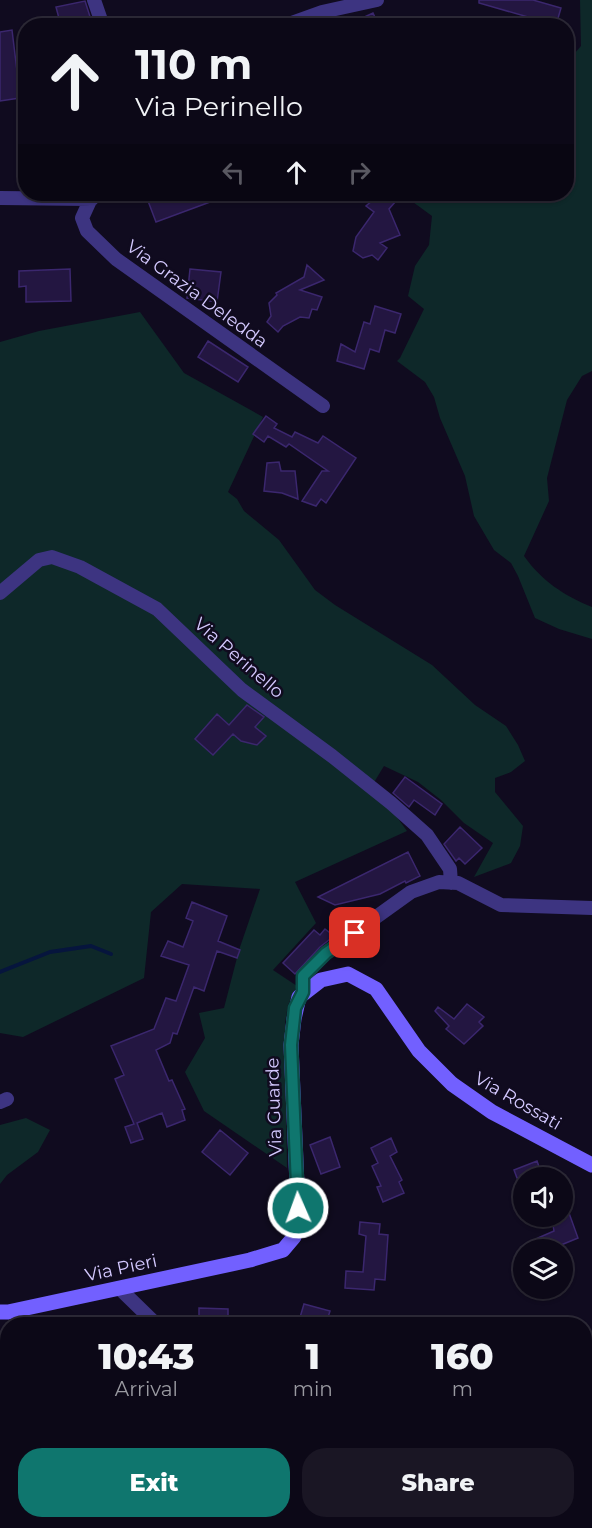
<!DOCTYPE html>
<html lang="en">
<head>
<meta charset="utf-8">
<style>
  :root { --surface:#0c0817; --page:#1a1624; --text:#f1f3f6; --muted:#9a9aa1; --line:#2c2936; --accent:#0f766e }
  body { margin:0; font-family:Montserrat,sans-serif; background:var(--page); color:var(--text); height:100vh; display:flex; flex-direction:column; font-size:22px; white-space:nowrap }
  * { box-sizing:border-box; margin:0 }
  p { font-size:20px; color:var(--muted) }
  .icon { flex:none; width:33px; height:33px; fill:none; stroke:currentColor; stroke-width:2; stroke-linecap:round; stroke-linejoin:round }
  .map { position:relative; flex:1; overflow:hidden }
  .drawer { position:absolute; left:0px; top:1317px; width:592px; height:212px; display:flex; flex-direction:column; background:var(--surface); border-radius:24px 24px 0 0; box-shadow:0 2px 4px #0004,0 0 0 2px var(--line) }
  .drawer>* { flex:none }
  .guide { position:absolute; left:18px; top:18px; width:556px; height:183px; border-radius:24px; box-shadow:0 2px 4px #0004,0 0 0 2px var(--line); background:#0c0817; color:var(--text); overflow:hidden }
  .controls { position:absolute; left:513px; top:1167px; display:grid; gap:12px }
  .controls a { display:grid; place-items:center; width:60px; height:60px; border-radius:50%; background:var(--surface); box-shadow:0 2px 4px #0004,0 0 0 2px var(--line); font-size:30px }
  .pin { position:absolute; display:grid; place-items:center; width:51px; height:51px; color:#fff; margin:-26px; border-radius:12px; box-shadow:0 3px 9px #0006 }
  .me { position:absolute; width:66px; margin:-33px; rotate:358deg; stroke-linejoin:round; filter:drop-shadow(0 0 4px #0008) }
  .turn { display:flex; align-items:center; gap:21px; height:126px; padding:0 18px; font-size:27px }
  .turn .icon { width:78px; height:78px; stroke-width:2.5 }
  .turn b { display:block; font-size:42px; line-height:51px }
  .lanes { display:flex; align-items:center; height:57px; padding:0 18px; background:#0003; justify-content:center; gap:30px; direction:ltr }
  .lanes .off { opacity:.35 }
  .eta { display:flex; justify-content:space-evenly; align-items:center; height:102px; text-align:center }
  .eta b { font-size:36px; font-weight:800; line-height:42px }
  .primary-button { display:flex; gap:12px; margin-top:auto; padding:12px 18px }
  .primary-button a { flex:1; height:69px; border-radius:24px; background:var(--accent); color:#fff; font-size:24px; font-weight:800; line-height:69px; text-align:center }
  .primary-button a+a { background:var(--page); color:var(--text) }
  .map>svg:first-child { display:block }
  .green { fill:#0e2829 }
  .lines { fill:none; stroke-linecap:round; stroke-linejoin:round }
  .stream { stroke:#06153d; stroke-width:4 }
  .building { fill:#231641; stroke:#3b276e; stroke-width:1.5 }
  .street { stroke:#3d3481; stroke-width:14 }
  .secondary { stroke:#7260ff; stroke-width:15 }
  .route-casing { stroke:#0a4d48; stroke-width:15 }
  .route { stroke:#0f766e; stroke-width:10 }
  .labels { text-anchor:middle; stroke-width:5; stroke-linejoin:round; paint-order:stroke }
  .street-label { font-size:18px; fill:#d4c9ff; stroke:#100b1f }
</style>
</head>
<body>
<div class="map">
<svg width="592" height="1528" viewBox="0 0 592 1528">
  <rect width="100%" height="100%" fill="#100b1f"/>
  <path class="green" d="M 580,0 L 592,0 L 592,371 L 582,376 L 567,400 L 547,478 L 549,501 L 524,556 C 542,581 563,595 592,607 L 592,639 L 559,629 L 535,618 L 518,576 L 511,563 L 494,550 L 474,516 L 465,476 L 440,418 L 434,397 L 425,382 L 397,361 L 400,358 L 424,309 L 408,296 L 415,266 L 429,245 L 432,216 L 402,194 L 567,194 L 567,62 L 581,46 Z
    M 140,312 L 184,373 L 263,417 L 228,492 L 237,499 L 244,511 L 279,540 L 315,590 L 335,605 L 432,665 L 475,705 L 506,726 L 518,745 L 525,761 L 511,772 L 495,778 L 495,792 L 523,826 L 520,846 L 511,863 L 474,877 L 493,843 L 464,823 L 441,800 L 418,782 L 384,766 L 373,784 L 407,831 L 295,882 L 316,923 L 273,970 L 297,986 L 288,1005 L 285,1023 L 287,1168 L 204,1111 L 185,1072 L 205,1038 L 199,1013 L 224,1008 L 239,950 L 260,889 L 182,884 L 151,912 L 144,978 L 23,1037 L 0,1033 L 0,342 L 39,331 Z
    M 26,1118 L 50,1130 L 38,1152 L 7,1175 L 0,1184 L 0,1125 Z"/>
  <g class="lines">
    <path class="stream" d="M 0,972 L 50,952 L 91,946 L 111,954"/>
  </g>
  <path class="building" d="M 479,0 L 533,0 L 561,8 L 556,25 L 479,3 Z
    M 85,1 L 93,26 L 61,26 L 56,7 Z
    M 373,13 L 379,26 L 345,26 Z
    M 12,30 L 17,71 L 23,71 L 26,97 L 0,101 L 0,32 Z
    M 168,194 L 182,194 L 184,199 L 199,194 L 229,195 L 156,222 L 148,201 Z
    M 380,194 L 396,201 L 389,209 L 400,235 L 380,243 L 387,248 L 378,260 L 372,255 L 363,258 L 353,251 L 356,237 L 374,212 L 366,206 Z
    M 307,265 L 324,280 L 300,290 L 322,297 L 317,310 L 312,309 L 309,318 L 300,317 L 283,326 L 278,332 L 267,322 L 271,316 L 269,303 L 277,295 L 276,293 L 304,277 Z
    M 70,269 L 71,301 L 26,302 L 26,286 L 19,287 L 19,271 Z
    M 190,269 L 221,272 L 217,302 L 187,298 Z
    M 375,306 L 401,314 L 395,333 L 385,330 L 379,352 L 370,349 L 364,369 L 337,361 L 341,344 L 355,352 L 364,322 L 370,324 Z
    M 208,341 L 248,367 L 238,382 L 198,357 Z
    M 266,416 L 277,424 L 274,428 L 292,437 L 295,432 L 318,443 L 323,436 L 356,458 L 326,503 L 321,499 L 316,506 L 302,501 L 322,471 L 328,471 L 289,444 L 286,447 L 268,436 L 264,442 L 253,434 Z
    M 279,462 L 281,471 L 295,471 L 298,499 L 282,493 L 264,491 L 267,463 Z
    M 247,705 L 264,717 L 255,727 L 266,736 L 257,745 L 241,741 L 233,734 L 213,755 L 195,739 L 217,714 L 229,725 Z
    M 405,777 L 442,804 L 435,815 L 414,800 L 409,807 L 393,793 Z
    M 460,827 L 482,848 L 465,864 L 459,858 L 456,861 L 444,844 Z
    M 408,852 L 420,876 L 406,883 L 405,881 L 380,894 L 335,905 L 318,897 Z
    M 192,902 L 227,916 L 218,941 L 240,950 L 237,958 L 217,951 L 204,991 L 194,987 L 177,1034 L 173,1033 L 170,1043 L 156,1050 L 169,1081 L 172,1080 L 185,1109 L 182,1110 L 185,1120 L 167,1127 L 162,1113 L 137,1123 L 143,1139 L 131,1143 L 125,1127 L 134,1124 L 115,1079 L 124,1075 L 111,1046 L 154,1029 L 166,998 L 176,1001 L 189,965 L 161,956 L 168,941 L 183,947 L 193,921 L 186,918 Z
    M 325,929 L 334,936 L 320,947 L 295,974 L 283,963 L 314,930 L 320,935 Z
    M 467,1004 L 484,1017 L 479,1022 L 483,1026 L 464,1044 L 446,1029 L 449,1026 L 435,1011 L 438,1007 L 454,1019 Z
    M 220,1130 L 248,1153 L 230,1175 L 202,1152 Z
    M 330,1137 L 340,1167 L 321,1174 L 310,1145 Z
    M 391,1138 L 397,1152 L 390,1156 L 402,1180 L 399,1182 L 404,1193 L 383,1202 L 377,1187 L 381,1186 L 372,1166 L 378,1163 L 371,1148 Z
    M 537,1161 L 543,1178 L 517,1178 L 514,1170 Z
    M 569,1213 L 578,1238 L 561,1245 L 563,1250 L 542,1250 L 538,1238 L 554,1231 L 552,1219 Z
    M 360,1222 L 380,1224 L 379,1234 L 388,1235 L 385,1280 L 375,1279 L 374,1290 L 345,1288 L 346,1271 L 363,1272 L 366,1236 L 359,1234 Z
    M 304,1304 L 330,1311 L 326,1324 L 298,1324 Z
    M 199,1308 L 228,1309 L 228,1324 L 199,1324 Z"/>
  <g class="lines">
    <path class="street" d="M 94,0 L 103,26
      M 283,26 L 322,12 L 377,0
      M 93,194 L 82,218 L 87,231 L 116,259 L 323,406
      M 0,198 L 92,199
      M 0,593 L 39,560 L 52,557 L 80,567 L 157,609 L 242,690 L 332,756 L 391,803 L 427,835 L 450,869 L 451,883
      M 303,992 L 303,977 L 326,953 L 411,892 L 439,882 L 458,883 L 501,905 L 592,908
      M 0,1102 L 7,1099
      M 119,1288 L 156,1324
      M 289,1525 L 289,1521"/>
    <path class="secondary" d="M 0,1312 L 8,1312 L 250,1260 L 283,1250 L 294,1237 L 298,1208 L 291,1045 L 294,1019 L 299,997 L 321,980 L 348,974 L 376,989 L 419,1051 L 452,1084 L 492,1112 L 592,1165"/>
  </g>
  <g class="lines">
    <g class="route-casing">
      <path id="route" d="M 298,1208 L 291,1045 L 295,1008 L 303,992 L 303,976 L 326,953 L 355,933"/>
    </g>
    <use href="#route" class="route"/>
  </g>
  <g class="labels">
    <g class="street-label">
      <text transform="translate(197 294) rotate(36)" y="6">Via Grazia Deledda</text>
      <text transform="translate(239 658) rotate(41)" y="6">Via Perinello</text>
      <text transform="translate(518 1101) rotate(30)" y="6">Via Rossati</text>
      <text transform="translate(274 1107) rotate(-92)" y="6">Via Guarde</text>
      <text transform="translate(121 1268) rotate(-12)" y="6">Via Pieri</text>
    </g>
  </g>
</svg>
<div class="controls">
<a><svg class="icon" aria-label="sound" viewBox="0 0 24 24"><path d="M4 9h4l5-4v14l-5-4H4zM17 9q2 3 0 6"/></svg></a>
<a><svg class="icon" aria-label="layers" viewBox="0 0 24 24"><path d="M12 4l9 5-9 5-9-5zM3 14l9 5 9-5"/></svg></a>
</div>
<div class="pin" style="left:355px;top:933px;background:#d93025"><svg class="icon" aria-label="arrive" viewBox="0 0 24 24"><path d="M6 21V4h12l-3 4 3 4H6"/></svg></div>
<svg class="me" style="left:298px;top:1208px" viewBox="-20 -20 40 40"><circle r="17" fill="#0f766e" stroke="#fff" stroke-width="3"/><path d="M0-11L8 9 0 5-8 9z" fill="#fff"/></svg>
<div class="guide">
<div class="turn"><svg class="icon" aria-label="ahead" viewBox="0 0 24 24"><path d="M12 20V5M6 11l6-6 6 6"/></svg><div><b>110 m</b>Via Perinello</div></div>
<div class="lanes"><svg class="icon off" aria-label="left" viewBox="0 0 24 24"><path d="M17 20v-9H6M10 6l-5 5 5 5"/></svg><svg class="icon" aria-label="ahead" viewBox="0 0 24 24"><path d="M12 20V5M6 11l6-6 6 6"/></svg><svg class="icon off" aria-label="right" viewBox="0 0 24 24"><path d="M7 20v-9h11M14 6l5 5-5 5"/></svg></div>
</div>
<section class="drawer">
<div class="eta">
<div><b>10:43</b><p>Arrival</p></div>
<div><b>1</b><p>min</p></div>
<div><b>160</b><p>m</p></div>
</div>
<div class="primary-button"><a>Exit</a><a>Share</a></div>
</section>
</div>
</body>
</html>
